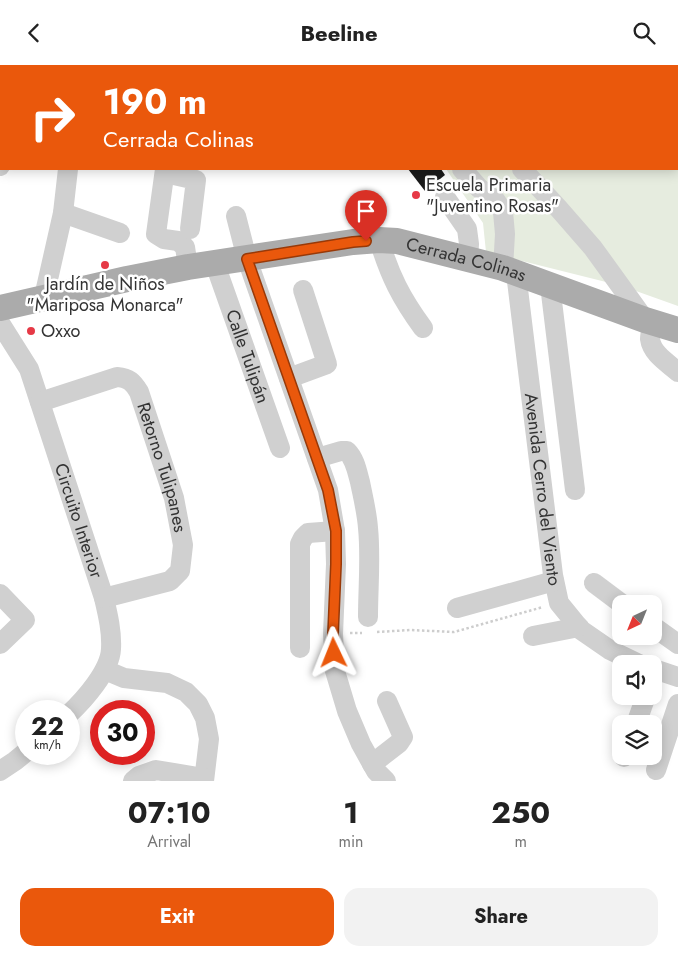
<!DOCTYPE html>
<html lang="en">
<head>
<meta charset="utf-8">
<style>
  :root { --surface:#fff; --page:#f2f2f2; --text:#222; --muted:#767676; --accent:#ea580c }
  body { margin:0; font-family:Jost,sans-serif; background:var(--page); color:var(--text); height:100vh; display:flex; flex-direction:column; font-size:19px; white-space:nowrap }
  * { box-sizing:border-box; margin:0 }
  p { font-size:16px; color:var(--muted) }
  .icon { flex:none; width:28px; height:28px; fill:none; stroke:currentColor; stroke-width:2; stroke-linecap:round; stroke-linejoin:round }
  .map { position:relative; height:716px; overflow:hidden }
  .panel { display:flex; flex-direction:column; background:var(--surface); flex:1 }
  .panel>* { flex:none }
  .hud { position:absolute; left:0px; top:0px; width:679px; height:105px; box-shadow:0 2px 12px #0003; background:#ea580c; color:#fff; overflow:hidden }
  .needle { width:32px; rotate:223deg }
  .buttons { position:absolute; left:612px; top:530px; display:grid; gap:10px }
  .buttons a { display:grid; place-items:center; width:50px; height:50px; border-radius:10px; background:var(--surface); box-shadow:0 2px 12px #0003; font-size:25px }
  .speed { position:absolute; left:15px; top:635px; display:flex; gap:10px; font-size:25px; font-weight:700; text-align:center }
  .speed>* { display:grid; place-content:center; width:65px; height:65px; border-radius:50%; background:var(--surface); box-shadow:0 2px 12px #0003; line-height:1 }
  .speed small { font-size:12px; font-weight:400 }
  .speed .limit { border:8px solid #d22; background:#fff; color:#111 }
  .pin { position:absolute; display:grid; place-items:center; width:42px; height:42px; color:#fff; margin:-51px -21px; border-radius:50% 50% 50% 0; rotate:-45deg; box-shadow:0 0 5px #0007 }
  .pin .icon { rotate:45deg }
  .me { position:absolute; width:55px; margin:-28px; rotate:358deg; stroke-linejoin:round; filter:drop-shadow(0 0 4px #0008) }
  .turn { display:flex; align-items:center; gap:18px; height:105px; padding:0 20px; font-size:22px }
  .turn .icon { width:65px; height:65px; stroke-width:2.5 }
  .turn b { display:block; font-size:35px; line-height:42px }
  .eta { display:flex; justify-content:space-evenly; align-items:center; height:85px; text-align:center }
  .eta b { font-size:30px; font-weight:700; line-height:35px }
  .button { display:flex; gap:10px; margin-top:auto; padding:10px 20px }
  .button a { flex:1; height:58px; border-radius:15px; background:var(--accent); color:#fff; font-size:20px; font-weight:700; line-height:58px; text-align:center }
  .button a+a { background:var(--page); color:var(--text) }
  header { display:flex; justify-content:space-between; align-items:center; height:65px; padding:0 20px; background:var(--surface); font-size:22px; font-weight:700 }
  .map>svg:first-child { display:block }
  .green { fill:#e6ecdf }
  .building { fill:#1a1a1a }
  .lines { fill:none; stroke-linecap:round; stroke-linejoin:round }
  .path { stroke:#cdcdcd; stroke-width:2.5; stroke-dasharray:2.5 2.5; stroke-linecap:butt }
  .minor { stroke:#d0d0d0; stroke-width:20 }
  .major { stroke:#ababab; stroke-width:26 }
  .route-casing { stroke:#983908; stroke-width:12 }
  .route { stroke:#ea580c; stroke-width:9 }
  .poi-dot { fill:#e63946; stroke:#fff; stroke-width:2 }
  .labels { text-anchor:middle; stroke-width:5; stroke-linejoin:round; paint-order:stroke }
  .poi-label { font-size:18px; fill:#333; stroke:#fff; text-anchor:start }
  .street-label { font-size:18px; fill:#333; stroke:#fff }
</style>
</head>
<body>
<header><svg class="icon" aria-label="back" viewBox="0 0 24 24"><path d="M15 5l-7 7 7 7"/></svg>Beeline<svg class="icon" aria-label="search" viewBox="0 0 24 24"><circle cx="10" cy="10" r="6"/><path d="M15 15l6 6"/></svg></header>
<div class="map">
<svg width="678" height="716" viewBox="0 0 678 716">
  <rect width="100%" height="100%" fill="#fff"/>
  <path class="green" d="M 370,0 L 678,0 L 678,241 L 622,221 L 486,187 L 483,158 L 446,104 L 678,104 L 678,1 L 371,1 Z"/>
  <path class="building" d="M 408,104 L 441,104 L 445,110 L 425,126 Z"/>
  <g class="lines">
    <path class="path" d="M 377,567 L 410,565 L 454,567 L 543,542
      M 350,568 L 362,568"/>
    <g class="minor">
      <path d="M 27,0 L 28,1"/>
      <path d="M 0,101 L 1,99"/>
      <path d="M 165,104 L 156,169 L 164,174 L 178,176 L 185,182 L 188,202"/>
      <path d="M 462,104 L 479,123 L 496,136 L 503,147 L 505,169 L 503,203"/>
      <path d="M 522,104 L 559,144 L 593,183 L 645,255"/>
      <path d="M 165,108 L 196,115 L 190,164"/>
      <path d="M 445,132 L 467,164 L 469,179 L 468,194"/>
      <path d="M 63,148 L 120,168"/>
      <path d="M 236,151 L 247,194 L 328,425 L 335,466 L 336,499 L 333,569 L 335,606 L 347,646 L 361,679 L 376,706 L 386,716"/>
      <path d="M 379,175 C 390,211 401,233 423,263"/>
      <path id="s1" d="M 215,199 L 280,383"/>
      <path id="s2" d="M 516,208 L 553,510 L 559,538 L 581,565 L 610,585 L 639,599"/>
      <path d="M 550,220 L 575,425"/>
      <path d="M 44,232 L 63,148 L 68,104"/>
      <path id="s3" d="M 0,258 L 29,304 L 104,533 C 108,550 112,567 111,584 C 110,606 84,635 69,649"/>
      <path d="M 653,258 C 652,263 650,269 650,274 C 652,289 668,298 678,307"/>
      <path d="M 289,313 L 327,299 L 303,225"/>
      <path id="s4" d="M 40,337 L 117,312 C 129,313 133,317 139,327 L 174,433 L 183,480 L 180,506 L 170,516 L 104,533"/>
      <path d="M 317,393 L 341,386 L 347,386 C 355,394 357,406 360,417 C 363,432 367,448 368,463 C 371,492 368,523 368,552"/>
      <path d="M 594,518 L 622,539"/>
      <path d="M 0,529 L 25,555 L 0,579"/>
      <path d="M 457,543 L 554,516"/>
      <path d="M 654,562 L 678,579"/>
      <path d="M 533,571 L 579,562"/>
      <path d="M 300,583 L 300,479 L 303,473 L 308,468 L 335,466"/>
      <path d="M 654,604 L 678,612"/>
      <path d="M 105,605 L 124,613 L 167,618 L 186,627 L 198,639 L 205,653 L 209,674 L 204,716"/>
      <path d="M 636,659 L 646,631"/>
      <path d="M 624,692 L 625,691"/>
      <path d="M 372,699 L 399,678 L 403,672 L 387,636"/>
      <path d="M 656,705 L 678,639"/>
      <path d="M 0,706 L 15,696 L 26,687"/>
      <path d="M 133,716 L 139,711 L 156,705 L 204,713"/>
    </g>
    <path class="major" id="s5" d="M 0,243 L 127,214 L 188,202 L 353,177 L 379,175 L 397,176 L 503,203 L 645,255 L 678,265"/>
  </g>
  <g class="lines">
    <g class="route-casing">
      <path id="route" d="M 334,588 L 333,569 L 336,499 L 336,466 L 328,425 L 247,194 L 353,177 L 366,176"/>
    </g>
    <use href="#route" class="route"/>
  </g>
  <g class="poi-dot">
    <circle cx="416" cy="130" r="5"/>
    <circle cx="105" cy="200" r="5"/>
    <circle cx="31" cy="266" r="5"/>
  </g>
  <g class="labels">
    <g class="poi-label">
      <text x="426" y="126">Escuela Primaria<tspan x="426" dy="21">"Juventino Rosas"</tspan></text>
      <text x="105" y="225" text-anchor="middle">Jardín de Niños<tspan x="105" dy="21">"Mariposa Monarca"</tspan></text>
      <text x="41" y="272">Oxxo</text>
    </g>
    <g class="street-label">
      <text dy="6" stroke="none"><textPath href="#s5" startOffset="475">Cerrada Colinas</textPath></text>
      <text dy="6" stroke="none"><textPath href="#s1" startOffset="98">Calle Tulipán</textPath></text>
      <text dy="6" stroke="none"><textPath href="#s4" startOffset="188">Retorno Tulipanes</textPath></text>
      <text dy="6" stroke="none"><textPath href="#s2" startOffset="218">Avenida Cerro del Viento</textPath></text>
      <text dy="6" stroke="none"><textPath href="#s3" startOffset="214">Circuito Interior</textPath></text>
    </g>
  </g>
</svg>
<div class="buttons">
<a><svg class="needle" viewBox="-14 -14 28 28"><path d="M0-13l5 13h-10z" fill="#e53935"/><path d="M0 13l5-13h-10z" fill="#767676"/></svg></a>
<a><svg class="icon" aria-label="sound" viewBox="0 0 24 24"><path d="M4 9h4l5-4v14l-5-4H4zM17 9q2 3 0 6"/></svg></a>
<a><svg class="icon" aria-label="layers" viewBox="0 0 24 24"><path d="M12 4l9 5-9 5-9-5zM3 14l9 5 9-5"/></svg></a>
</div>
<div class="speed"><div>22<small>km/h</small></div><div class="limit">30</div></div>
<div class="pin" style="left:366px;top:176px;background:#d93025"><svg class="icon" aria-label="arrive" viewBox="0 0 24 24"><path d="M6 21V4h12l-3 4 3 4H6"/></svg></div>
<svg class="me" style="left:334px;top:588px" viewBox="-20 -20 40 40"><path d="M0-17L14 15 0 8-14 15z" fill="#ea580c" stroke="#fff" stroke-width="4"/></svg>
<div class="hud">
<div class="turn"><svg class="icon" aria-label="right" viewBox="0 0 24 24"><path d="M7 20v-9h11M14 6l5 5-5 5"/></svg><div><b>190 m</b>Cerrada Colinas</div></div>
</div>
</div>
<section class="panel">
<div class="eta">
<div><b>07:10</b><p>Arrival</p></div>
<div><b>1</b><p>min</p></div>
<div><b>250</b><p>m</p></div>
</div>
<div class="button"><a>Exit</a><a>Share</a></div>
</section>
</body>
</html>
